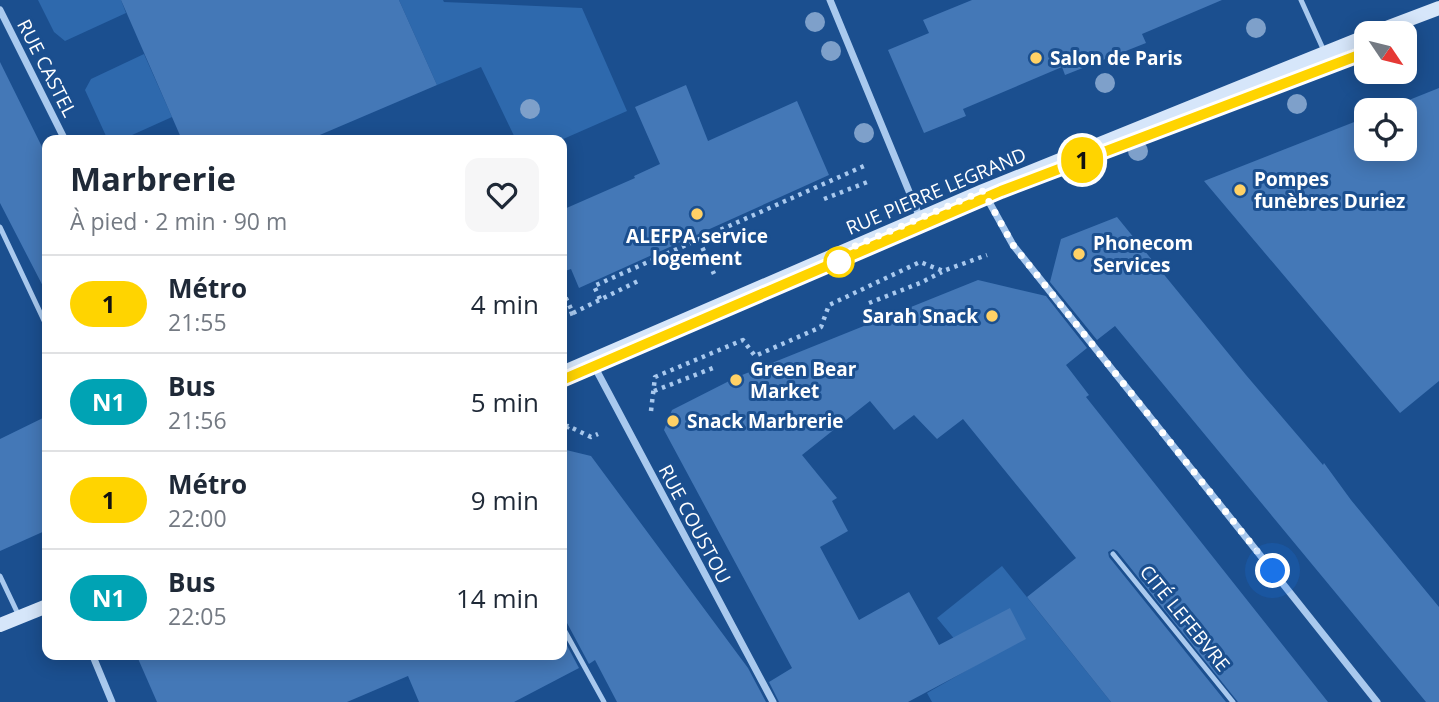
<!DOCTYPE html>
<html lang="fr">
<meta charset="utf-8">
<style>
body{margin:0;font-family:"Open Sans",sans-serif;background:#f6f6f7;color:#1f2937;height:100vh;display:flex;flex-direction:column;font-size:26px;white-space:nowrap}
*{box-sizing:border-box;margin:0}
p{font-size:23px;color:#747a83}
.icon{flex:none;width:38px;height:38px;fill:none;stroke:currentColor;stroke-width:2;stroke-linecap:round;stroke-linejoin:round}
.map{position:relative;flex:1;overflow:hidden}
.drawer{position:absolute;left:42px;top:135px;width:525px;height:525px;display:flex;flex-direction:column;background:#fff;border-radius:14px;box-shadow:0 4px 18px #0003}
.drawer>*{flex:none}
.badge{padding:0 14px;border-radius:23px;font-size:24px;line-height:46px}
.needle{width:46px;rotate:125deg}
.tools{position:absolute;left:1354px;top:21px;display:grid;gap:14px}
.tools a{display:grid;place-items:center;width:63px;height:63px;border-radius:14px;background:#fff;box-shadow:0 4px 18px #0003;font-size:35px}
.you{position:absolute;width:35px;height:35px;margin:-18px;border:5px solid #fff;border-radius:50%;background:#1a73e8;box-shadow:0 0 0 10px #1a73e833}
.map>.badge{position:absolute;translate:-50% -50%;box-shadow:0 0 0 4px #fff}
.round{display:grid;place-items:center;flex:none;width:74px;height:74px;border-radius:14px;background:#f6f6f7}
.overview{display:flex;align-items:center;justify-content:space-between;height:119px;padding:0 28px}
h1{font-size:33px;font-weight:700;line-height:52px}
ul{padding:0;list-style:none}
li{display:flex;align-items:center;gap:21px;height:98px;padding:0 28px;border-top:2px solid #e0e1e3}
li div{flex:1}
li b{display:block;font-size:26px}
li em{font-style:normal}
li .badge{min-width:77px;font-weight:700;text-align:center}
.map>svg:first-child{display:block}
.green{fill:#2e69ad}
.building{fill:#4478b7}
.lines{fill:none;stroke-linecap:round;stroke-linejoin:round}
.path{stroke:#a9c9ee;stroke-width:4.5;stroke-dasharray:3.5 5;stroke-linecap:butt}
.lane{stroke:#a9c9ee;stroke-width:5}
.street{stroke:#a9c9ee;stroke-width:7}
.secondary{stroke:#d6e6fa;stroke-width:14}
.tree{fill:#7ea0ca}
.line-casing{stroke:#fff;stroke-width:16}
.line{stroke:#ffd400;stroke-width:10}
.walk{stroke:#fff;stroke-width:7;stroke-dasharray:0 12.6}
.poi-dot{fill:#ffd166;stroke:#1b4f8f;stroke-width:2.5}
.stop-dot{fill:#fff;stroke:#ffd400;stroke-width:3.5}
.labels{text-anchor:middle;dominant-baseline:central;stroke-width:6;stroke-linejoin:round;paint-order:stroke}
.poi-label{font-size:19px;font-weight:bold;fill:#fff;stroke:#1b4f8f;text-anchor:start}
.street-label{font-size:19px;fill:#fff;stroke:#1b4f8f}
</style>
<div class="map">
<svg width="1439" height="702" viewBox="0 0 1439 702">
<rect width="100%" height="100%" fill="#1b4f8f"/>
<path class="green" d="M38 0H121L126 13 65 41 54 32Z
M399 0H443L444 2 582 8 627 111 561 140H516L481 67 437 85Z
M144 54 172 117 121 140 106 136 85 90 91 79Z
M1002 566 1111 702H932L927 693 976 665 937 618Z"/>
<path class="building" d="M121 0H399L437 85 308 140H182Z
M972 0H1222L1142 34 1146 43 1065 75 1062 67 963 109 966 116 924 133 888 50 929 33 923 20Z
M0 62 47 157V294L0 203Z
M686 85 708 141 797 101 829 175 579 288 571 269 562 272V210L635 178 634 176 660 164 635 107Z
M1439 88V381L1400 413 1204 181 1367 117V149H1405V110H1384Z
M1117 217 1246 375 1323 465 1324 463 1351 500 1439 607V702H1426L1115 326 1097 340 1050 282 1061 239Z
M978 280 1046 296 1087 348 1066 365 1089 395 1086 397 1328 702H1238L1117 551 1113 549 1108 552 1109 557 1226 702H1111L1027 597 1076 558 963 419 937 439 914 415 894 430 870 401 802 455 837 498 832 501 848 531 820 547 859 620 909 592 939 645 1010 608 1026 639 908 702H779L769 682 792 668 664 430 672 410 737 377Z
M47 416V530L0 551V439Z
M562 449 591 456 748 668 766 702H617L595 660 589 664 567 623 562 621Z
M562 636 579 668 514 702H419L408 676 347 702H157L136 654H562Z"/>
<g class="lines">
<path class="path" d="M824 199 870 181
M699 240 714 274
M562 290 573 313 562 317
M600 299 594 286 864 166
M869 303 920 283 942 272
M573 313 640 280
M654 391 713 368
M651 411 655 377 743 340 755 356 821 327 829 305 920 262 943 271 987 255
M562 436 568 426 591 437 598 434"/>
<path class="lane" d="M1301 0 1324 51
M0 227 47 327
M1113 554 1233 702
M0 576 19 616
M562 626 604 702"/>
<path class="street" d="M830 0 920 218
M0 10 65 140
M983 191 1013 245 1377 702
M591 360 773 702
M92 654 112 702"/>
<path class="secondary" d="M1373 33 1439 8
M562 373 983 191 1367 36
M0 625 47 606"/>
</g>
<g class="tree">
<circle cx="815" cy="22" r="10"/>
<circle cx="1256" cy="28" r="10"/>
<circle cx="831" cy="51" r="10"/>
<circle cx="1105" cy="83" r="10"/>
<circle cx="1297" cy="104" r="10"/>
<circle cx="530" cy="109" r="10"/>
<circle cx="864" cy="133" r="10"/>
<circle cx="1138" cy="151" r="10"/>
</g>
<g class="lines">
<g class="line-casing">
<path id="line" d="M562 380 1001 191 1367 52"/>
</g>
<use href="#line" class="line"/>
<path class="walk" d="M839 262 830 257 983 191 1013 245 1273 571"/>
</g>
<g class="poi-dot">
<circle cx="1036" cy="58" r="7"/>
<circle cx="1240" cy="190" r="7"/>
<circle cx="697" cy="214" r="7"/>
<circle cx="1079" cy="254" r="7"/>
<circle cx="992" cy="316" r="7"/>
<circle cx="736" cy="380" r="7"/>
<circle cx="673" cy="421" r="7"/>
</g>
<circle class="stop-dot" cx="839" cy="262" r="14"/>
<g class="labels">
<g class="poi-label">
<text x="1050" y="58">Salon de Paris</text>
<text x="1254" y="179">Pompes<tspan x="1254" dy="22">funèbres Duriez</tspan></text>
<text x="697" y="236" text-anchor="middle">ALEFPA service<tspan x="697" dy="22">logement</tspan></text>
<text x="1093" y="243">Phonecom<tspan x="1093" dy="22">Services</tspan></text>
<text x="978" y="316" text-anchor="end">Sarah Snack</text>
<text x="750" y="369">Green Bear<tspan x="750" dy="22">Market</tspan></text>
<text x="687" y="421">Snack Marbrerie</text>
</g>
<g class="street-label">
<text transform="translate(47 68) rotate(63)">RUE CASTEL</text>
<text transform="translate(936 191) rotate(-23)">RUE PIERRE LEGRAND</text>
<text transform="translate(695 524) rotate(62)">RUE COUSTOU</text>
<text transform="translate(1185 618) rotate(51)">CITÉ LEFEBVRE</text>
</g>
</g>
</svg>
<div class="tools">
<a><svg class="needle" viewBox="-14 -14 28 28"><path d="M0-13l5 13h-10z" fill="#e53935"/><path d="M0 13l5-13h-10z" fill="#747a83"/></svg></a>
<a><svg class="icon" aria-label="locate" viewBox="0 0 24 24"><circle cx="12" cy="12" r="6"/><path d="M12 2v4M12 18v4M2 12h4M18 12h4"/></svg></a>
</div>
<div class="you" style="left:1273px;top:571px"></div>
<b class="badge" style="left:1082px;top:160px;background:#ffd400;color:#111">1</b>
<section class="drawer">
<div class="overview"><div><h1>Marbrerie</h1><p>À pied · 2 min · 90 m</p></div><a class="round"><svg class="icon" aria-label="heart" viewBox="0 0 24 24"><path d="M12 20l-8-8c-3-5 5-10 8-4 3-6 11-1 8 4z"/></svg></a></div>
<ul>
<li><span class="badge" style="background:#ffd400;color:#111">1</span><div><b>Métro</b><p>21:55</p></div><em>4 min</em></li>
<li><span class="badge" style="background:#00a3b4;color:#fff">N1</span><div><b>Bus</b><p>21:56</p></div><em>5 min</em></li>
<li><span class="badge" style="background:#ffd400;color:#111">1</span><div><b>Métro</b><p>22:00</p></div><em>9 min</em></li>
<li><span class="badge" style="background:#00a3b4;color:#fff">N1</span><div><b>Bus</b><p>22:05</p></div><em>14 min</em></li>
</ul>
</section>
</div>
